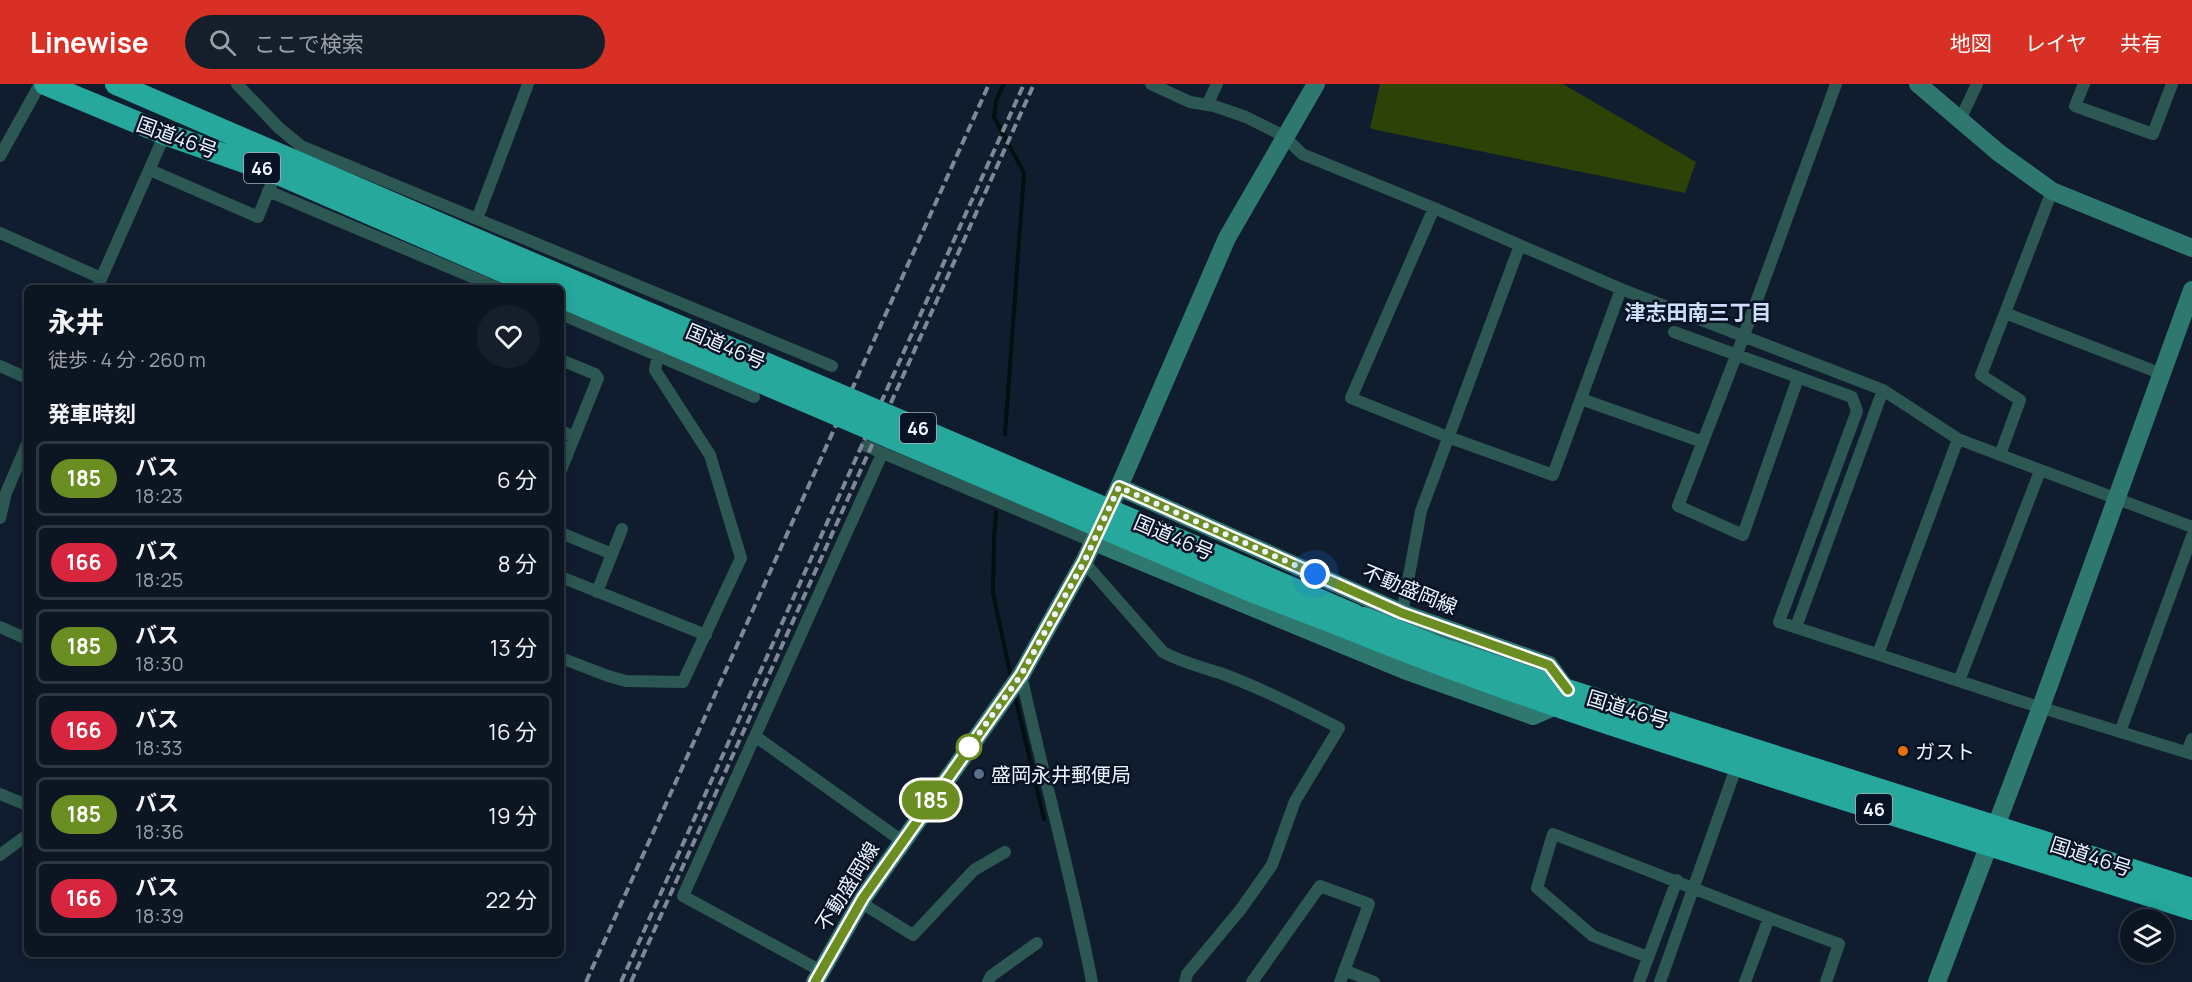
<!DOCTYPE html>
<html lang="ja">
<meta charset="utf-8">
<style>
body{margin:0;font-family:Manrope,"Noto Sans JP",sans-serif;background:#151f2b;color:#f1f3f6;height:100vh;display:flex;flex-direction:column;font-size:22px;white-space:nowrap}
*{box-sizing:border-box;margin:0}
p{font-size:20px;color:#9a9fa6}
.icon{flex:none;width:33px;height:33px;fill:none;stroke:currentColor;stroke-width:2;stroke-linecap:round;stroke-linejoin:round}
.map{position:relative;flex:1;overflow:hidden}
.panel{position:absolute;left:24px;top:201px;width:540px;height:672px;display:flex;flex-direction:column;background:#0c1623;border-radius:9px;box-shadow:0 3px 15px #0003,0 0 0 2px #2c3541}
.panel>*{flex:none}
.badge{padding:0 12px;border-radius:20px;font-size:21px;line-height:39px}
.controls{position:absolute;left:2120px;top:825px;display:grid;gap:12px}
.controls a{display:grid;place-items:center;width:54px;height:54px;border-radius:50%;background:#0c1623;box-shadow:0 3px 15px #0003,0 0 0 2px #2c3541;font-size:30px}
.you{position:absolute;width:30px;height:30px;margin:-15px;border:4px solid #fff;border-radius:50%;background:#1a73e8;box-shadow:0 0 0 9px #1a73e833}
.map>.badge{position:absolute;translate:-50% -50%;box-shadow:0 0 0 3px #fff}
h2{padding:0 24px;font-size:22px;line-height:54px}
.round{display:grid;place-items:center;flex:none;width:63px;height:63px;border-radius:32px;background:#151f2b}
.overview{display:flex;align-items:center;justify-content:space-between;height:102px;padding:0 24px}
h1{font-size:28px;font-weight:700;line-height:45px}
ul{padding:0;list-style:none}
li{display:flex;align-items:center;gap:18px;height:75px;margin:0 12px 9px;padding:0 12px;border:3px solid #2c3541;border-radius:9px}
li div{flex:1}
li b{display:block;font-size:22px}
li em{font-style:normal}
li .badge{min-width:66px;font-weight:700;text-align:center}
header{display:flex;align-items:center;gap:36px;box-sizing:border-box;height:84px;padding:0 30px;background:#d93025;color:#fff}
header strong{font-size:28px}
nav{display:flex;gap:33px;margin-inline-start:auto;font-size:21px}
.search{width:420px;height:54px;background:#151f2b;display:flex;align-items:center;gap:15px;box-sizing:border-box;padding:0 21px;border-radius:33px;color:#9a9fa6;font-size:22px}
.map>svg:first-child{display:block}
.green{fill:#2c4207}
.lines{fill:none;stroke-linecap:round;stroke-linejoin:round}
.stream{stroke:#020f10;stroke-width:4}
.street{stroke:#2c5752;stroke-width:12}
.secondary{stroke:#2e7870;stroke-width:18}
.highway{stroke:#26a89c;stroke-width:22}
.rail{stroke:#7e8897;stroke-width:4;stroke-dasharray:9 4.5;stroke-linecap:butt}
.highway-bridge{stroke:#26a89c;stroke-width:22}
.line-casing{stroke:#fff;stroke-width:14}
.line{stroke:#6b8e23;stroke-width:9}
.walk{stroke:#edf4ff;stroke-width:6;stroke-dasharray:0 10.8}
.stop-dot{fill:#fff;stroke:#6b8e23;stroke-width:3}
.food-dot{fill:#e8710a;stroke:#071325;stroke-width:2}
.service-dot{fill:#5c6f8a;stroke:#071325;stroke-width:2}
.labels{text-anchor:middle;dominant-baseline:central;stroke-width:5;stroke-linejoin:round;paint-order:stroke}
.shield{fill:#071325;stroke:#a8b0be;stroke-width:1.5}
.shield-label{font-size:18px;font-weight:bold;fill:#edf4ff}
.street-label{font-size:20px;fill:#edf4ff;stroke:#071325}
.poi-label{font-size:20px;fill:#edf4ff;stroke:#071325;text-anchor:start}
.neighbourhood-label{font-size:21px;font-weight:bold;fill:#cddef8;stroke:#071325}
</style>
<header>
<strong>Linewise</strong>
<div class="search"><svg class="icon" aria-label="search" viewBox="0 0 24 24"><circle cx="10" cy="10" r="6"/><path d="M15 15l6 6"/></svg>ここで検索</div>
<nav><a>地図</a><a>レイヤ</a><a>共有</a></nav>
</header>
<div class="map">
<svg width="2192" height="898" viewBox="0 0 2192 898">
<rect width="100%" height="100%" fill="#101d2f"/>
<path class="green" d="M1380 0H1563L1696 78 1685 109 1376 46 1370 44Z"/>
<g class="lines">
<path class="stream" d="M1004 0 996 17 994 33 1024 89 1005 350
M996 428 994 455 993 509 1011 593
M1015 612 1044 735"/>
<path class="street" d="M237 0 279 44 301 62 477 135 528 0
M1151 0 1190 18 1214 22 1246 33 1284 52 1302 70 1434 124 1621 205 1883 306 1958 355 2192 443
M2084 0 2075 22 2153 50 2172 0
M1207 21 1217 0
M1960 36 1977 0
M0 72 40 0
M150 86 258 133 271 101
M268 107 498 204
M1434 124 1351 314 1448 353 1553 391 1621 205
M477 135 832 282
M0 149 101 194
M97 204 165 50
M2005 229 2162 290
M561 230 754 313
M1674 248 1852 313 1857 327 1779 538 2020 617 2192 670
M561 276 595 290 598 294 561 386
M0 282 27 294
M1798 294 1743 451 1678 422 1743 254 1836 0
M1581 315 1703 358
M561 347 574 353
M866 362 1094 458
M2000 371 2020 316 1981 291 2052 107
M0 434 6 409 27 360
M561 449 612 470
M1084 478 1163 568C1181 578 1201 583 1220 589 1261 604 1300 624 1339 644L1295 717 1272 781 1241 825 1187 890 1185 898
M561 493 706 551
M597 508 622 445
M1402 529 1421 427 1520 161
M0 543 27 555
M1796 543 1883 306
M1878 570 1958 355
M561 574 608 592 626 597 683 598 741 474 710 371 655 286 658 270
M1021 591C1044 694 1072 795 1092 898
M1959 597 2040 387
M2120 648 2192 452
M755 652 902 757
M2187 668 2192 655
M0 710 27 721
M0 771 27 751
M860 818 913 851 974 786 1005 768
M1648 873 1593 852 1537 804 1553 750C1649 786 1743 825 1839 860L1826 898
M1344 886 1374 898
M821 887 683 812 882 370
M988 898 991 892 1037 859
M1252 898 1320 802 1369 820 1340 898
M1639 898 1677 796
M1660 898 1737 681
M1745 898 1769 834"/>
<path class="secondary" d="M1918 0 1999 69 2052 107 2192 164
M1119 403 1402 529 1549 581 1567 606
M1094 458 1404 586 1533 632 1556 622
M815 898 863 814 1021 591 1084 478 1119 403 1227 154 1316 0
M1937 898 2041 623 2192 206"/>
<path class="highway" d="M45 0 165 50 276 89 541 204
M116 0 482 158
M1364 534 1440 564 1567 606 2192 805
M1350 545C1497 605 1648 653 1799 701 1930 743 2061 784 2192 825"/>
<path class="rail" d="M586 898 989 0
M621 898 1024 0
M631 898 1034 0"/>
<path class="highway-bridge" d="M482 158 1355 531
M561 213 1246 505 1350 545"/>
</g>
<g class="lines">
<g class="line-casing">
<path id="line" d="M815 898 863 814 1021 591 1084 478 1119 403 1402 529 1549 581 1568 606"/>
</g>
<use href="#line" class="line"/>
<path class="walk" d="M969 663 965 669 1021 591 1084 478 1119 403 1315 490"/>
</g>
<circle class="stop-dot" cx="969" cy="663" r="12"/>
<circle class="food-dot" cx="1903" cy="667" r="6"/>
<circle class="service-dot" cx="979" cy="690" r="6"/>
<g class="labels">
<g class="shield">
<rect x="244" y="69" width="36" height="30" rx="4.5"/>
<rect x="900" y="329" width="36" height="30" rx="4.5"/>
<rect x="1856" y="710" width="36" height="30" rx="4.5"/>
</g>
<g class="shield-label">
<text x="262" y="84">46</text>
<text x="918" y="344">46</text>
<text x="1874" y="725">46</text>
</g>
<g class="street-label">
<text transform="translate(177 53) rotate(20)">国道46号</text>
<text transform="translate(726 262) rotate(23)">国道46号</text>
<text transform="translate(1174 453) rotate(23)">国道46号</text>
<text transform="translate(1410 505) rotate(22)">不動盛岡線</text>
<text transform="translate(1628 625) rotate(17)">国道46号</text>
<text transform="translate(2091 772) rotate(18)">国道46号</text>
<text transform="translate(847 802) rotate(-58)">不動盛岡線</text>
</g>
<g class="poi-label">
<text x="1915" y="667">ガスト</text>
<text x="991" y="690">盛岡永井郵便局</text>
</g>
<g class="neighbourhood-label">
<text x="1698" y="228">津志田南三丁目</text>
</g>
</g>
</svg>
<div class="controls">
<a><svg class="icon" aria-label="layers" viewBox="0 0 24 24"><path d="M12 4l9 5-9 5-9-5zM3 14l9 5 9-5"/></svg></a>
</div>
<div class="you" style="left:1315px;top:490px"></div>
<b class="badge" style="left:931px;top:716px;background:#6b8e23;color:#fff">185</b>
<section class="panel">
<div class="overview"><div><h1>永井</h1><p>徒歩 · 4 分 · 260 m</p></div><a class="round"><svg class="icon" aria-label="heart" viewBox="0 0 24 24"><path d="M12 20l-8-8c-3-5 5-10 8-4 3-6 11-1 8 4z"/></svg></a></div>
<h2>発車時刻</h2>
<ul>
<li><span class="badge" style="background:#6b8e23;color:#fff">185</span><div><b>バス</b><p>18:23</p></div><em>6 分</em></li>
<li><span class="badge" style="background:#d7263d;color:#fff">166</span><div><b>バス</b><p>18:25</p></div><em>8 分</em></li>
<li><span class="badge" style="background:#6b8e23;color:#fff">185</span><div><b>バス</b><p>18:30</p></div><em>13 分</em></li>
<li><span class="badge" style="background:#d7263d;color:#fff">166</span><div><b>バス</b><p>18:33</p></div><em>16 分</em></li>
<li><span class="badge" style="background:#6b8e23;color:#fff">185</span><div><b>バス</b><p>18:36</p></div><em>19 分</em></li>
<li><span class="badge" style="background:#d7263d;color:#fff">166</span><div><b>バス</b><p>18:39</p></div><em>22 分</em></li>
</ul>
</section>
</div>
